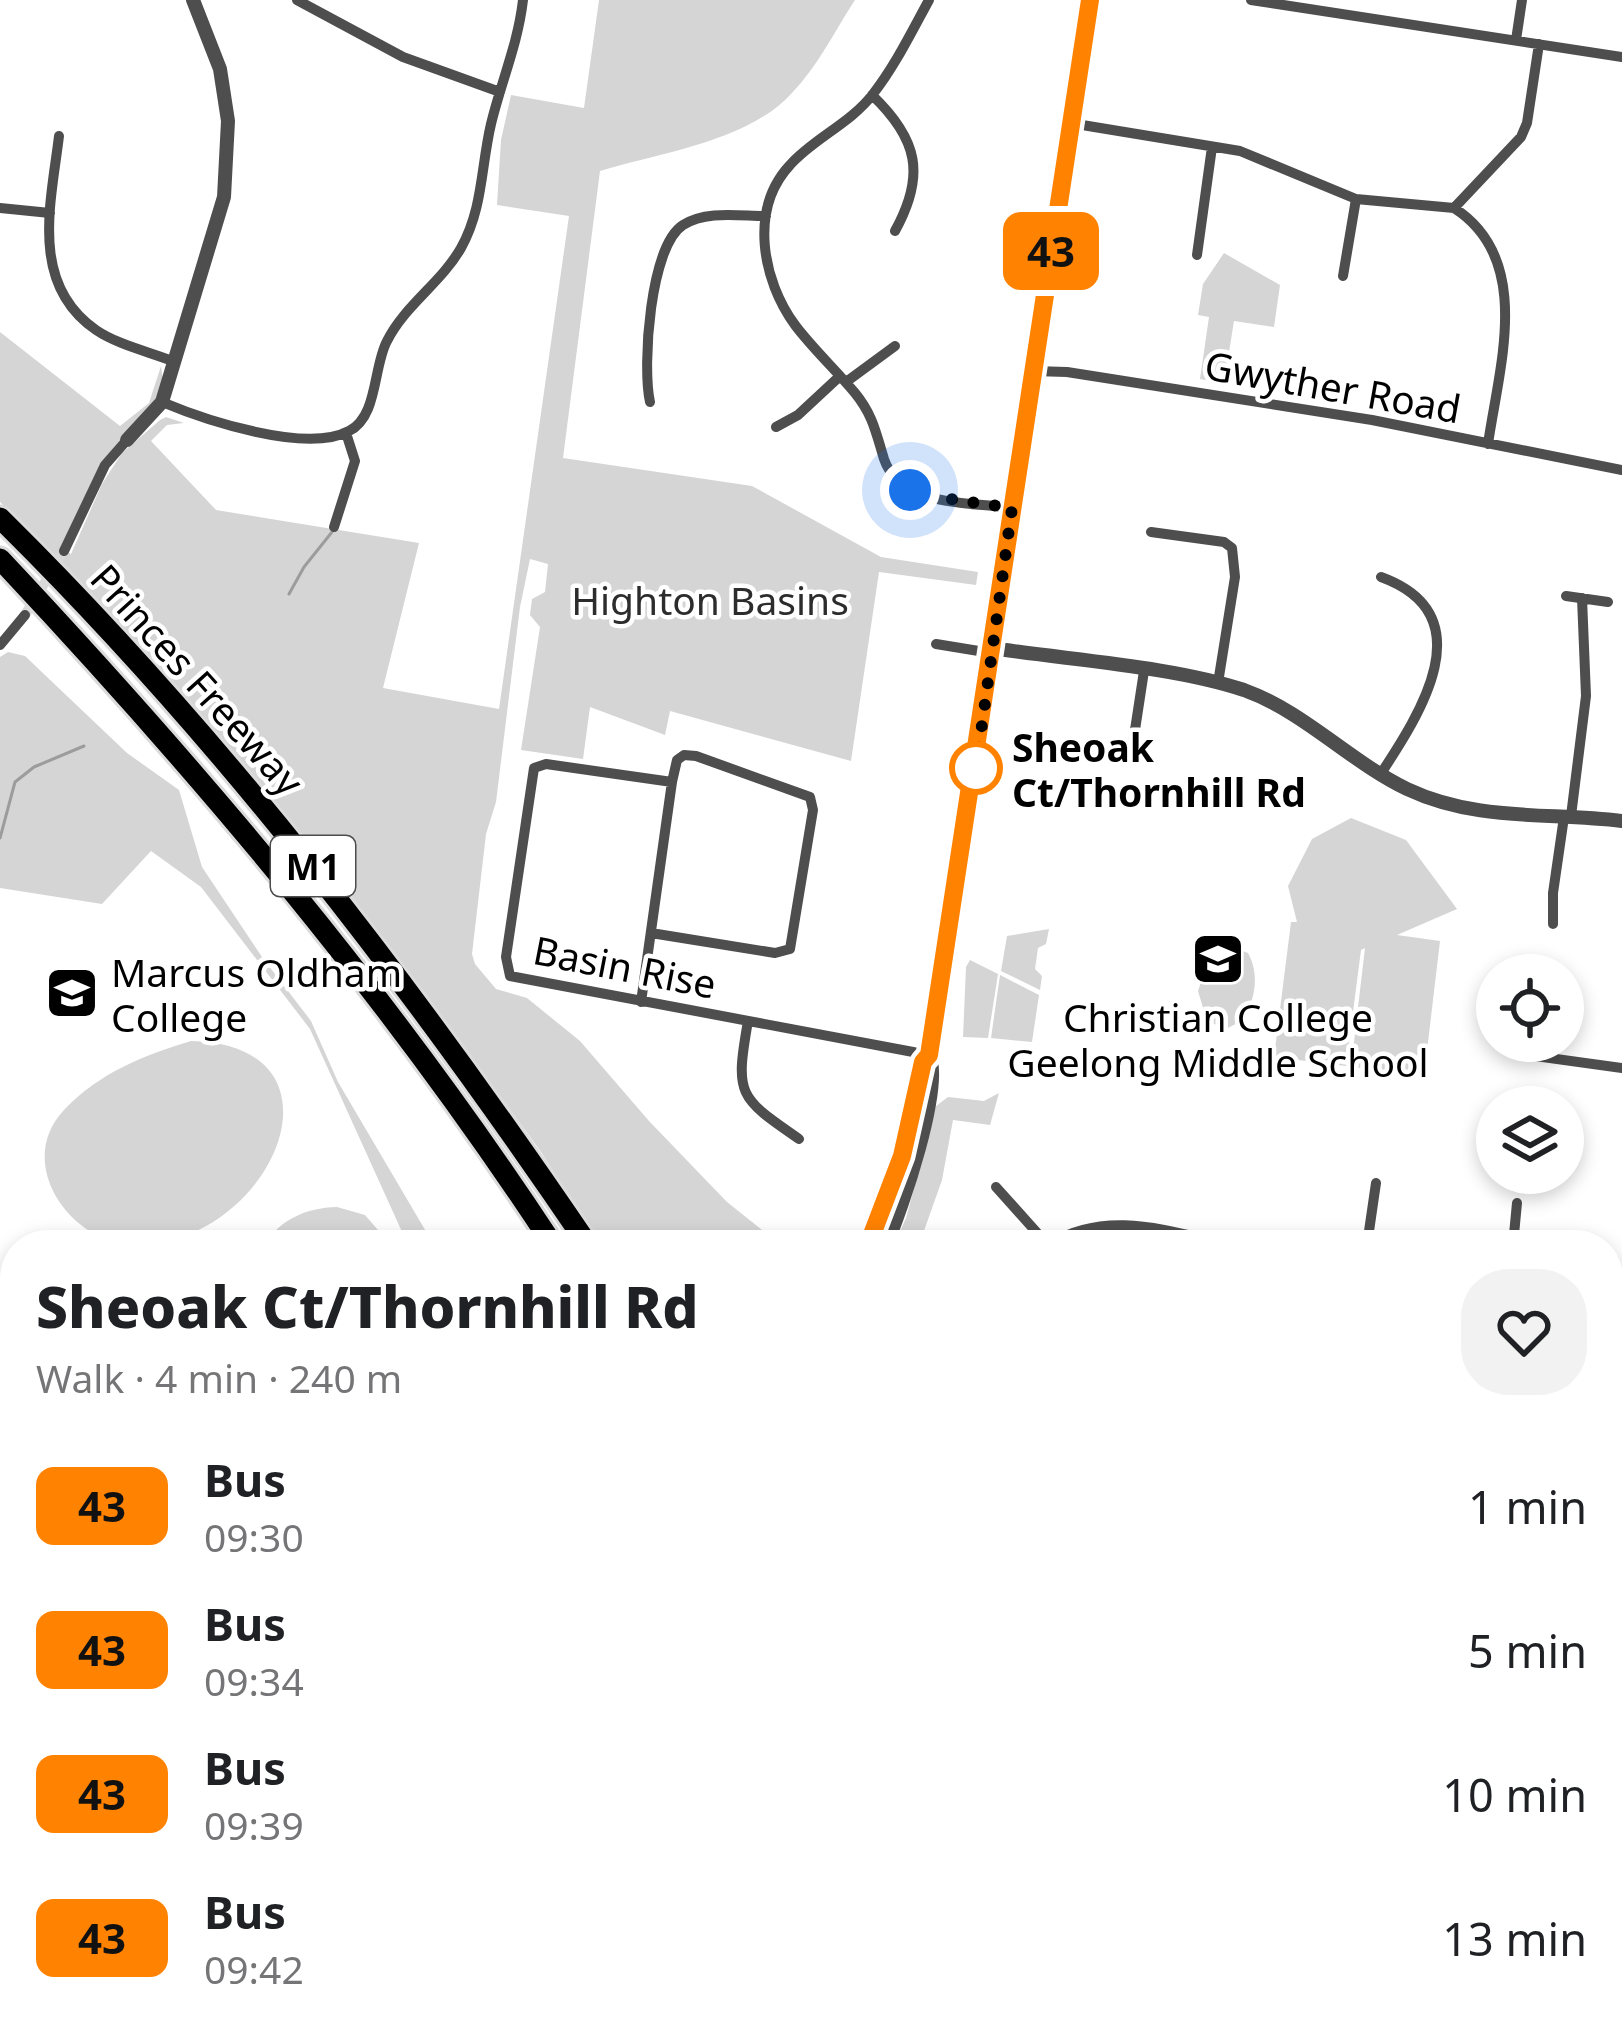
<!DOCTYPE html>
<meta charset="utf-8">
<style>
body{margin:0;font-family:"Noto Sans",sans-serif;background:#f2f2f2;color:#202124;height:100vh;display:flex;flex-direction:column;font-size:45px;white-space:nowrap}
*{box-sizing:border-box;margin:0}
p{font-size:39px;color:#757577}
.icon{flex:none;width:66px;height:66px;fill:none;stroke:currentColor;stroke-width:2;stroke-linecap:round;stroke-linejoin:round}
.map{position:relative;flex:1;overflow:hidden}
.details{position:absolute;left:0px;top:1230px;width:1623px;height:807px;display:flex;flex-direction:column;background:#fff;border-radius:48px 48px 0 0;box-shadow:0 6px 18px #0003}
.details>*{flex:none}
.badge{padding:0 24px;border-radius:18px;font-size:42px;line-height:78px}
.controls{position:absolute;left:1476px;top:954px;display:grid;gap:24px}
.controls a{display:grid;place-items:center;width:108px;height:108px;border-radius:50%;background:#fff;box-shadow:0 6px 18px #0003;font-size:60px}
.you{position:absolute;width:60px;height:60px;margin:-30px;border:9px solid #fff;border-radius:50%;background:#1a73e8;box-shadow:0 0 0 18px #1a73e833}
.map>.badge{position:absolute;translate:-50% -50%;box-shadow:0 0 0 6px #fff}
.round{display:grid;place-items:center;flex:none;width:126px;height:126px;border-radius:48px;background:#f2f2f2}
.headline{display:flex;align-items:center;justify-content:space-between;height:204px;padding:0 36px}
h1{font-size:57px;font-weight:800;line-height:90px}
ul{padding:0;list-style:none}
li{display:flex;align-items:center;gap:36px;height:144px;padding:0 36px}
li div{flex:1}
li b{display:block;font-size:45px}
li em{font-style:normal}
li .badge{min-width:132px;font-weight:700;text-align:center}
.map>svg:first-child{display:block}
.green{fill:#d5d5d5}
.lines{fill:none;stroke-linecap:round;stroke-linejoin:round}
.stream{stroke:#9c9c9c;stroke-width:3}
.minor-tunnel{stroke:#d9d9d9;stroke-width:10;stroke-dasharray:10 5;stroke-linecap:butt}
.motorway-casing{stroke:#dbdbdb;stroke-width:27}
.minor{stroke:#4e4e4e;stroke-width:10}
.tertiary{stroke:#4e4e4e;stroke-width:14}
.secondary{stroke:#1b1b1b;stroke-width:15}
.motorway{stroke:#000;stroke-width:21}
.line-casing{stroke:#fff;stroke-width:27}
.line{stroke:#ff8200;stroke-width:18}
.walk{stroke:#000;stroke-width:12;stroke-dasharray:0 21.6}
.stop-dot{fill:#fff;stroke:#ff8200;stroke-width:6}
.labels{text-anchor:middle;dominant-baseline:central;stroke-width:9;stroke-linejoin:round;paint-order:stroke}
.shield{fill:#fff;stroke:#4c4c4c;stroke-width:3}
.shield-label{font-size:36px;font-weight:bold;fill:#000}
.street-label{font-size:39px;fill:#000;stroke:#fff}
.park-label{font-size:39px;fill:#2c2c2c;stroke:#fff}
.stop-label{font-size:39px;font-weight:bold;fill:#000;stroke:#fff;text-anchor:start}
.poi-label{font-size:39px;fill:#000;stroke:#fff;text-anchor:start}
</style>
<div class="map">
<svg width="1622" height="2036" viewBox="0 0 1622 2036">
<rect width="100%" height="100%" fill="#fff"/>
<path class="green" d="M599 0H855C834 32 818 66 791 94 748 141 660 153 600 171L563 458 752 486 881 557 978 572 976 585 879 572 851 761 670 711 665 735 590 707 583 759 521 750 540 627 530 615 532 599 545 592 548 564 530 559 520 607 496 802 486 834 472 954 475 964 496 989 527 998 580 1041 649 1121 727 1202 781 1245H600L541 1152 433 1004 277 806 6 513 9 511 0 502V332L120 426 149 403 161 366 163 381 154 405 101 462 60 548 71 554 102 484 122 453 160 420 166 417 184 423 167 425 151 441 216 510 419 543 383 688 499 709 569 216 497 205 501 140 511 95 584 108Z
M1224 253 1280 285 1274 327 1234 321 1224 383 1200 379 1209 317 1198 315 1203 284Z
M8 652 25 656 127 753 179 790 202 867 262 957 311 1021 338 1082 434 1245H408L310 1029 201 887 151 851 102 904 0 888V657Z
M1351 818 1406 840 1457 909 1397 935 1440 941 1424 1076 1351 1067 1365 948 1361 950 1346 1066 1274 1057 1291 922H1297L1288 886 1312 839Z
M1049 929 1046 944 1038 948 1035 969 1042 976 1040 990 1001 971 1007 936Z
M1228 946 1248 953C1260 975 1255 1000 1243 1020L1226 1029 1207 1021 1198 991 1209 957Z
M970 960 998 974 988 1038 963 1037 966 967Z
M1000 975 1039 995 1032 1042 991 1038Z
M191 1041C359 1045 271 1245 136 1245 72 1245 13 1164 64 1110 99 1073 144 1055 191 1041Z
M999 1093 990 1125 953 1120 942 1180 919 1245H894L906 1218 936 1106 948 1097 984 1101Z
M337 1207 365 1215 391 1245H263C282 1219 305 1208 337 1207Z
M838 2022H974L978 2036H843Z
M1301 2022H1538L1536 2036H1313Z"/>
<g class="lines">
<path class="stream" d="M289 594 304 567 332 532
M0 838 15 782 34 767 84 746"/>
<path class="minor-tunnel" d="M25 615 64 551"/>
<g class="motorway-casing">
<path id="motorway" d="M0 518C223 738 412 986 588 1245
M0 559C202 774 391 998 553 1245
M988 2022 993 2036
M1017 2022 1022 2036"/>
</g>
<path class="minor" d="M297 0 403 57 500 92
M929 0C912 31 895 66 873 94 850 124 814 138 790 165 749 209 762 280 795 325 813 349 836 370 855 393 873 415 876 433 884 459 900 507 971 502 1012 508
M1251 0 1622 57
M1516 40 1522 0
M872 95C918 139 926 175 895 231
M1070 123 1240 151 1356 199 1454 208 1521 137 1527 123 1539 44
M59 136C51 203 29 284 96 330 118 345 150 352 175 362
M0 208 50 213
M1454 208C1534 259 1499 367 1488 444
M1197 255 1212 147
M1343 276 1356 199
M1033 371 1067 372 1372 420 1622 470
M846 382 895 346
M162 402C205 420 306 454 349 431 378 417 373 367 387 341 405 305 441 283 461 248 483 209 481 166 491 124 501 82 518 44 523 0
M650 402C642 366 650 246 683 225 706 210 740 216 766 216
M776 427 798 415 840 376
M334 527 355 461 346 433
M1151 532 1224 542 1232 548 1235 577 1218 683
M64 551 105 465 127 440
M1566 596 1608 602
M936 644 991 653
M0 645 25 615
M1131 756 1144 671
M1380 775C1420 714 1485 615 1381 577
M672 782 546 764 534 768 506 957 510 976 929 1055
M1571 816 1586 696 1582 598
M1553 924V893L1564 817
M641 1002 672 782 677 760 684 755 696 756 810 797 813 810 790 949 775 953 651 933
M748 1021C735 1095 738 1097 799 1139
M1513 1053 1622 1068
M996 1187 1048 1245
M1048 1245C1107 1208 1170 1232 1233 1245
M1367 1245 1376 1183
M1513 1245 1517 1203
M0 1426 15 1428
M762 2022 768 2036
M1190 2022 1202 2036
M457 2036 459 2022"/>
<path class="tertiary" d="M127 440 162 402 224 197 228 121 220 69 193 0
M992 648C1069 660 1172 666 1244 690 1305 712 1349 761 1407 789 1477 822 1548 812 1622 821
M868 1245 902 1156 923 1062 929 1055 1090 0
M886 1245C901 1211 944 1086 929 1055
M318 2036 320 2022
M330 2036 332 2022"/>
<path class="secondary" d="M1608 1617 1622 1519
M1560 2036 1561 2022"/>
<use href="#motorway" class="motorway"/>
</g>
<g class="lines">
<g class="line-casing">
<path id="line" d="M868 1245 902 1156 923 1062 929 1055 1090 0"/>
</g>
<use href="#line" class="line"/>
<path class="walk" d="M910 490 929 496 1012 508 976 768"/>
</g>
<defs>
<g id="school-square" transform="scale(2.7)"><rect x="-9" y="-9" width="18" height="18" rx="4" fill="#000" stroke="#fff"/><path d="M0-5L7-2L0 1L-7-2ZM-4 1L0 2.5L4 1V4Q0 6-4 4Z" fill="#fff"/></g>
<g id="university-square" transform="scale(2.7)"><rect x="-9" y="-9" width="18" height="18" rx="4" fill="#000" stroke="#fff"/><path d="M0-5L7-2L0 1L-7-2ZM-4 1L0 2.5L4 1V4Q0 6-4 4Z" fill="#fff"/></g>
</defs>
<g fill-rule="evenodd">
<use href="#school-square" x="1218" y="959"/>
<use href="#university-square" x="72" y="993"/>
</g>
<circle class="stop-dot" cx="976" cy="768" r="24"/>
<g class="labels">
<rect class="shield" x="271" y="836" width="84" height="60" rx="9"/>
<g class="shield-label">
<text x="313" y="866">M1</text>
</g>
<g class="street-label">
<text transform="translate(1333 386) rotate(10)">Gwyther Road</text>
<text transform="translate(198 679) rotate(48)">Princes Freeway</text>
<text transform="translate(625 966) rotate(11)">Basin Rise</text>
</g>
<g class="park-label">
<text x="710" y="599">Highton Basins</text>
</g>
<g class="stop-label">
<text x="1012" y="746">Sheoak<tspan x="1012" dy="45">Ct/Thornhill Rd</tspan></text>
</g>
<g class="poi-label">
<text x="111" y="971">Marcus Oldham<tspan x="111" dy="45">College</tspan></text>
<text x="1218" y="1016" text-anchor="middle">Christian College<tspan x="1218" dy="45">Geelong Middle School</tspan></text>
</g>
</g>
</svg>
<div class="controls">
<a><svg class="icon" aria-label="locate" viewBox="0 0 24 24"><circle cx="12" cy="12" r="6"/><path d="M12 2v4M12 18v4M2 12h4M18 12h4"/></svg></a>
<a><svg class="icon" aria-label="layers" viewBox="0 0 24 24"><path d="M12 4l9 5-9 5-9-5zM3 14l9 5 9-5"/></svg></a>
</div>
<div class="you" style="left:910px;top:490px"></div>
<b class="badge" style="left:1051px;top:251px;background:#ff8200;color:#111">43</b>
<section class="details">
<div class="headline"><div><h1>Sheoak Ct/Thornhill Rd</h1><p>Walk · 4 min · 240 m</p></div><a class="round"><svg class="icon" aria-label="heart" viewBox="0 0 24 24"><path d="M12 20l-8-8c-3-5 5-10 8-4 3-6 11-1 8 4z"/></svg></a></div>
<ul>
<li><span class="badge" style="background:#ff8200;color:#111">43</span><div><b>Bus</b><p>09:30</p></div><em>1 min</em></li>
<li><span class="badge" style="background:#ff8200;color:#111">43</span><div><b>Bus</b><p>09:34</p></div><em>5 min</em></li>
<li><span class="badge" style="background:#ff8200;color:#111">43</span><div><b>Bus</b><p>09:39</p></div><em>10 min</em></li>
<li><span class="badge" style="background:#ff8200;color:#111">43</span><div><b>Bus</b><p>09:42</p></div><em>13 min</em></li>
</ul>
</section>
</div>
